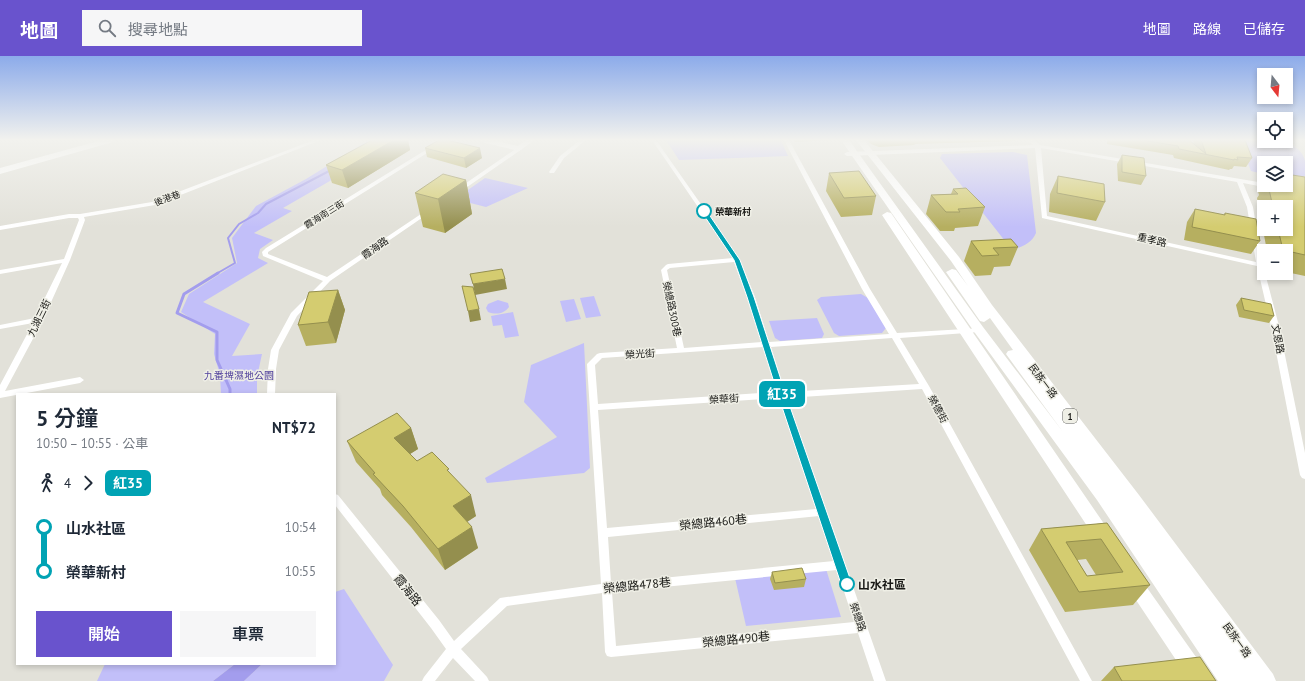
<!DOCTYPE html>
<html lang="zh-TW">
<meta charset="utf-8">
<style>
body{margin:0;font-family:"PT Sans","Noto Sans TC",sans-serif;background:#f6f6f7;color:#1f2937;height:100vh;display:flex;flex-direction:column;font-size:15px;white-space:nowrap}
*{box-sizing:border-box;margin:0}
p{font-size:13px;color:#747a83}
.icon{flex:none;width:22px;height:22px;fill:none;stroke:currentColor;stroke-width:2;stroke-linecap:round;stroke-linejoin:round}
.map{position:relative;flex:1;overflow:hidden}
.drawer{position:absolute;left:16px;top:337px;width:320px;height:272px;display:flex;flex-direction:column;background:#fff;border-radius:0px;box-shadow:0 2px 6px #0003}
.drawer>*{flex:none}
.badge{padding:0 8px;border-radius:6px;font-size:14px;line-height:26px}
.needle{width:26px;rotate:164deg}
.buttons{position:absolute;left:1257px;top:12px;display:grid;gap:8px}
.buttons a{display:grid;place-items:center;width:36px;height:36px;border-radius:0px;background:#fff;box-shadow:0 2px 6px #0003;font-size:20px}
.map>.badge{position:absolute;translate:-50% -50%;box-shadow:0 0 0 2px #fff}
.legs{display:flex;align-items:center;gap:6px;height:44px;padding:0 20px;font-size:13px}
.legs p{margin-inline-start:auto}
.summary{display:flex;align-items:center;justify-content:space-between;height:68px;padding:0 20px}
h1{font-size:22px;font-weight:600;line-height:30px}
.button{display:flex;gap:8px;margin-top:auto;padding:8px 20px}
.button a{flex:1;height:46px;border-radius:0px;background:#6953cd;color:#fff;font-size:16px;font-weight:600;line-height:46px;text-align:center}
.button a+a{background:#f6f6f7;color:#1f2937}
ul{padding:0 20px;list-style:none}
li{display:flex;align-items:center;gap:14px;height:44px;font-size:15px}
li i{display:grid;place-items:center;width:6px;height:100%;margin:0 5px;background:currentColor}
li i::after{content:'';width:10px;height:10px;margin:-5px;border:3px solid;border-radius:50%;background:#fff}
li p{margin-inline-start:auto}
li:first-child i{background:linear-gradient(#0000 50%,currentColor 0)}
li:last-child i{background:linear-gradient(currentColor 50%,#0000 0)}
header{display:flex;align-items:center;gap:24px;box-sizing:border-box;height:56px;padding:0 20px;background:#6953cd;color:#fff}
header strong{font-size:19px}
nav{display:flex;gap:22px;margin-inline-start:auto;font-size:14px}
.search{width:280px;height:36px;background:#f6f6f7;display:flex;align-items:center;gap:10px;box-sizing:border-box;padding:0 14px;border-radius:0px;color:#747a83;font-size:15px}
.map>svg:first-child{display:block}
.green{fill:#c2bff9}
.water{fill:#a39ded}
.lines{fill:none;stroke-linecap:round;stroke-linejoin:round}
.stream-far1{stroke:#a39ded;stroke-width:2}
.stream{stroke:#a39ded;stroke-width:3}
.street{fill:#fff;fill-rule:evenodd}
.secondary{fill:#fff;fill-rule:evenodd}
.primary{fill:#fff;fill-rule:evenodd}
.wall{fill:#b6af60;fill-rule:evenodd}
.shaded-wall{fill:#948f4e}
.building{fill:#d4cc70;stroke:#948f4e;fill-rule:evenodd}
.line-1{fill:#00a3b4;stroke:#fff}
.stop-1-dot{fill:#fff;stroke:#00a3b4;stroke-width:2}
.labels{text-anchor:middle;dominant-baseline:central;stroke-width:3;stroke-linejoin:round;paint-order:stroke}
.far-street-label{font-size:9px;fill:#191916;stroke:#efefe6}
.far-stop-label{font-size:9px;font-weight:bold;fill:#191916;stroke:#efefe6;text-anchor:start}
.shield{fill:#efefe6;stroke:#595954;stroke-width:1}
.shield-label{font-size:9px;font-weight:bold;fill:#191916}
.street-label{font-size:10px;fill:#191916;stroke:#efefe6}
.park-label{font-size:10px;fill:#50409c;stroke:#efefe6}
.near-street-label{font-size:12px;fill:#191916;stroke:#efefe6}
.near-stop-label{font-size:12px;font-weight:bold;fill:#191916;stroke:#efefe6;text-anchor:start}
</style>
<header>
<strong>地圖</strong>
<div class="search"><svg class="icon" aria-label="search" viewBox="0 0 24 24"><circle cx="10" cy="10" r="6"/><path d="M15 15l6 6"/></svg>搜尋地點</div>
<nav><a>地圖</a><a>路線</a><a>已儲存</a></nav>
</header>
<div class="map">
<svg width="1305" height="625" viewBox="0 0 1305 625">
<rect width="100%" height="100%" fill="#e2e1d9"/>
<path class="green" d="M369 84H401L283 152 292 155 254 177 273 184 260 193 258 202 268 207 203 246 250 268 232 300 262 298 257 321V338H221L220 319 214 298 215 278 181 256 189 238 237 207 232 182 256 150 306 123Z
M666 84H781L788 100 679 104Z
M1239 84C1257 84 1300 80 1305 105 1305 109 1305 115 1305 120H1286V107H1264V115L1258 112 1259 117 1251 115Z
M1013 96 1027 99 1036 177C1032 187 1022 191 1012 194L940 102 942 98Z
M485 122 528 132 486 151 455 143Z
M861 238 868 242 886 272 882 277 839 280 834 277 817 244 821 241Z
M594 240 601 260 586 262 580 242Z
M574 243 581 263 566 266 560 245Z
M498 244 508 247 509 251C504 258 496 259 488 256L486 252 488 248Z
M513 256 519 280 505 282 502 269 493 270 491 260Z
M817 262 824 278 822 282 780 285 775 282 769 265Z
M584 287 590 412 584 417 487 427 485 422 557 381 524 346 531 309Z
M826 513 841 561 746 570 735 522Z
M344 533 393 609 384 625H244L262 608H335V536Z
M105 608H235L213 625H97Z"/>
<path class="water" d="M235 608H262L244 625H213Z"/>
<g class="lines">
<path class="stream-far1" d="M216 218 235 207 228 182 239 168 258 157 266 148 331 114"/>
<path class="stream" d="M218 217 184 238 177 257 217 276V304L230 333V338"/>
<path class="street" d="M314 84H321L155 149 84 161 85 164 70 204 43 264 5 335 80 321 84 324 80 327 0 342V329L33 267 0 273V269L35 262 62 207 0 218V214L64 203 79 164 78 162H69L0 174V170L69 158H80L152 146Z
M442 84H448L268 196V198L327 221 427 154H431L432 155 330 225 297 260 279 294 276 313 275 338H267L268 313 271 294 291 257 323 225 263 200 262 196 266 192Z
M580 84H586L564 102 554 117H550L549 116 560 100Z
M652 84H656L740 204 755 241 769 286 889 278 862 233 784 84H789L870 233 897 277 982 272 983 274 982 276H979L900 282 929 330 1092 625H1080L922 333 787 342 886 625H874L858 577 611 601 607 600 605 596 602 537 507 550 461 593 487 621 489 625H475L453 602 435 625H422L424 621 446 593 431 572 335 449V438L338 439 439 564 454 585 500 542 601 528 587 308 597 298 600 297 677 292 661 214 666 209 668 208 733 202ZM734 206 747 241 762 286 684 292 667 214 670 212ZM892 282 919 328 785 336 771 291ZM763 291 777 336 598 348 595 309 602 302ZM779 342 816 453 607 472 598 354ZM819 460 834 505 611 527 608 481ZM837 514 854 566 616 590 612 536Z
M1028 84H1034L1040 89 1264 127V129H1267L1264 131 1243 127 1253 151 1264 217H1265L1279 270 1305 397V423L1302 422 1300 419 1271 270 1257 210 1042 162 1035 92 847 100 844 98 847 96 1033 89ZM1041 92 1237 126 1247 151 1256 206 1047 160Z
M517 92 522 93 460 136H456V134Z"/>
<path class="secondary" d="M102 84H114L113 86 0 118V112Z
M480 84H492L518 90 526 84H535L519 95 481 86Z"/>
<path class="primary" d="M841 84H849L983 271 1063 376 1006 298 1008 295 1013 294 990 262 984 266 980 265 946 216 952 213 956 214 968 230 951 205 856 84H864L959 201 992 249 1139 439 1273 618 1276 625H1218L1097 444 975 277Z
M887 156 891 157 1111 478 1113 483 1111 488 1105 490 1099 488 882 159Z
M1132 516 1138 519 1208 618 1211 625H1190L1126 529 1123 524 1126 519Z"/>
</g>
<path class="wall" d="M372 84H408L410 94 348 132 332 127 326 109Z
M794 84H830L795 86Z
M867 84H1015V85L915 88 914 89 879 91 871 88Z
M1107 84H1189L1194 88 1193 84H1241L1252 102 1246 111 1234 110 1232 113H1230L1229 114 1174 102 1173 99 1107 88Z
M425 92 482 102 466 112 427 101Z
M1122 99 1146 120 1141 129 1118 125 1117 108Z
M829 117 876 140 872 159 841 161 826 135Z
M1058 120 1105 146 1096 165 1049 156 1050 138Z
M1264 120V129H1286L1305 121V220L1286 216V195H1267L1257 142 1259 139 1257 132ZM1264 151H1286V173H1264Z
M466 124 472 158 445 177 423 171 415 137Z
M953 133 985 151 978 170 955 172 954 175H940L926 158 931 139 951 138Z
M1195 153 1224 159 1225 157 1260 185 1251 198 1184 184 1187 166Z
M971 185 1018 191 1010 210 994 211 991 219 975 220 964 205Z
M338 234 345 254 336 287 306 290 298 269Z
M1241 242 1274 260 1269 267 1239 261 1236 249Z
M411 372 418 393 410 398 417 405 450 417 476 460 467 466 478 492 445 514 411 471 382 439 380 433 356 406 347 385Z
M1107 467 1150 529 1133 549 1065 556 1029 494 1041 473ZM1086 503 1096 519 1087 520 1077 504Z
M772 516 806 523 804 531 774 534 770 523Z
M1114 611 1216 625H1101Z"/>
<path class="shaded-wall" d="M394 84H408L410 94 348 132 342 114Z
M480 92 482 102 466 112 464 102Z
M466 124 472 158 445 177 438 143Z
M505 223 507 233 475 239 473 228Z
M338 234 345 254 336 287 328 266Z
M479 253 481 264 470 266 468 255Z
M411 372 418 393 402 403 394 382Z
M471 439 476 460 459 471 453 450Z
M472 471 478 492 445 514 438 493Z"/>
<path class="building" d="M372 84H394L342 114 326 109Z
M439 84H447L480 92 464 102 425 92Z
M1142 84H1189L1206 98 1201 84H1245L1252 102 1237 101 1238 104 1234 103V104L1179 93 1178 90Z
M1122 99 1144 102 1146 120 1122 116Z
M859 115 876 140 844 142 829 117Z
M443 118 466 124 438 143 415 137Z
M1286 118 1305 121V199L1283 194 1278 173H1286V151H1273L1268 129H1286Z
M1058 120 1104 128 1105 146 1057 137Z
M966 132 985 151 958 153 960 156H946L931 139 958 138 953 133Z
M1195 153 1225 159V157L1256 163 1260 185 1192 171Z
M1011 183 1018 191 993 192 999 199 982 200 971 185Z
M502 213 505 223 473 228 470 218Z
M462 230 473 231 479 253 468 255Z
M338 234 328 266 298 269 309 236Z
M1241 242 1271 248 1274 260 1244 254Z
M397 357 411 372 394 382 417 405 432 396 449 413 447 414 471 439 453 450 472 471 438 493 403 450 373 418 375 417 347 385Z
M1107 467 1150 529 1079 536 1041 473ZM1101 483 1123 516 1087 520 1066 486Z
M802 512 806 523 775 527 772 516Z
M1200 601 1216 625H1122L1114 611Z"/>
<linearGradient id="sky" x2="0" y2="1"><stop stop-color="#8cabea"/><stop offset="0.49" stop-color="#f2f2ee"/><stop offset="1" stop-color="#f2f2ee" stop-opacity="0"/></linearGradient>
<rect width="1305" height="171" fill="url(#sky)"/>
<path class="line-1" d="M702 154H706L740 204 754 241 786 339 852 528 850 531 847 533 843 531 841 528 778 339 747 241 734 204 701 155Z"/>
<g class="stop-1-dot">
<circle cx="704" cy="155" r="7"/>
<circle cx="847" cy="528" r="7"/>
</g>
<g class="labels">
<g class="far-street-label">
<text transform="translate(167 142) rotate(-20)">後港巷</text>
<text transform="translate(324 158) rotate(-32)">霞海南三街</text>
</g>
<g class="far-stop-label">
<text x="715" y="155">榮華新村</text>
</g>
<rect class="shield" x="1063" y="353" width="14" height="14" rx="3"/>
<g class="shield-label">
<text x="1070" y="360">1</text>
</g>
<g class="street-label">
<text transform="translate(1152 184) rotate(13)">重孝路</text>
<text transform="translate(375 192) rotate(-35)">霞海路</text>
<text transform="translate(672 253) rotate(78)">榮總路300巷</text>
<text transform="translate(39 262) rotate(-64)">九湖三街</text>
<text transform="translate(1278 283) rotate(79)">文恩路</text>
<text transform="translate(640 298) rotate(-4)">榮光街</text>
<text transform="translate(1043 325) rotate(53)">民族一路</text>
<text transform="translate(724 343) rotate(-4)">榮華街</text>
<text transform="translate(938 353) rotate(62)">榮德街</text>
<text transform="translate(858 561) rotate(71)">榮總路</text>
<text transform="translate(1237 584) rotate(54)">民族一路</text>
</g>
<g class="park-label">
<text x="239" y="319">九番埤濕地公園</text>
</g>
<g class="near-street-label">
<text transform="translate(713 466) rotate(-6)">榮總路460巷</text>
<text transform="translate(637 529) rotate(-6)">榮總路478巷</text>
<text transform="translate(408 534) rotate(51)">霞海路</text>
<text transform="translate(736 583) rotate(-6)">榮總路490巷</text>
</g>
<g class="near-stop-label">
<text x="858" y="528">山水社區</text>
</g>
</g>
</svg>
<div class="buttons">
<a><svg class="needle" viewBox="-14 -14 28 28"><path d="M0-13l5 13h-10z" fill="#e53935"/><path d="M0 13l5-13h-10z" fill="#747a83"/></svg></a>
<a><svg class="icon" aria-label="locate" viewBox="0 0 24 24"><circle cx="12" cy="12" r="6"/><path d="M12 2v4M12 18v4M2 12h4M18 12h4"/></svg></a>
<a><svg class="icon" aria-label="layers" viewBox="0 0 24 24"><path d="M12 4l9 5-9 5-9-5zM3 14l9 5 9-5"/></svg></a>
<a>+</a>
<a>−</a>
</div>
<b class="badge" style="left:782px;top:338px;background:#00a3b4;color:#fff">紅35</b>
<section class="drawer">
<div class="summary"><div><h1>5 分鐘</h1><p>10:50 – 10:55 · 公車</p></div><b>NT$72</b></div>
<div class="legs"><svg class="icon" aria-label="walk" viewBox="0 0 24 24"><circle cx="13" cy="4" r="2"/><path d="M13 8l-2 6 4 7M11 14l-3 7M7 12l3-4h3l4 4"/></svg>4<svg class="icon" aria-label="forward" viewBox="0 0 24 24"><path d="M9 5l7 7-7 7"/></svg><b class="badge" style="background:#00a3b4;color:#fff">紅35</b></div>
<ul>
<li><i style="color:#00a3b4"></i><b>山水社區</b><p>10:54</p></li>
<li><i style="color:#00a3b4"></i><b>榮華新村</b><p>10:55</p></li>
</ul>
<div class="button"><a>開始</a><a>車票</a></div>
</section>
</div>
